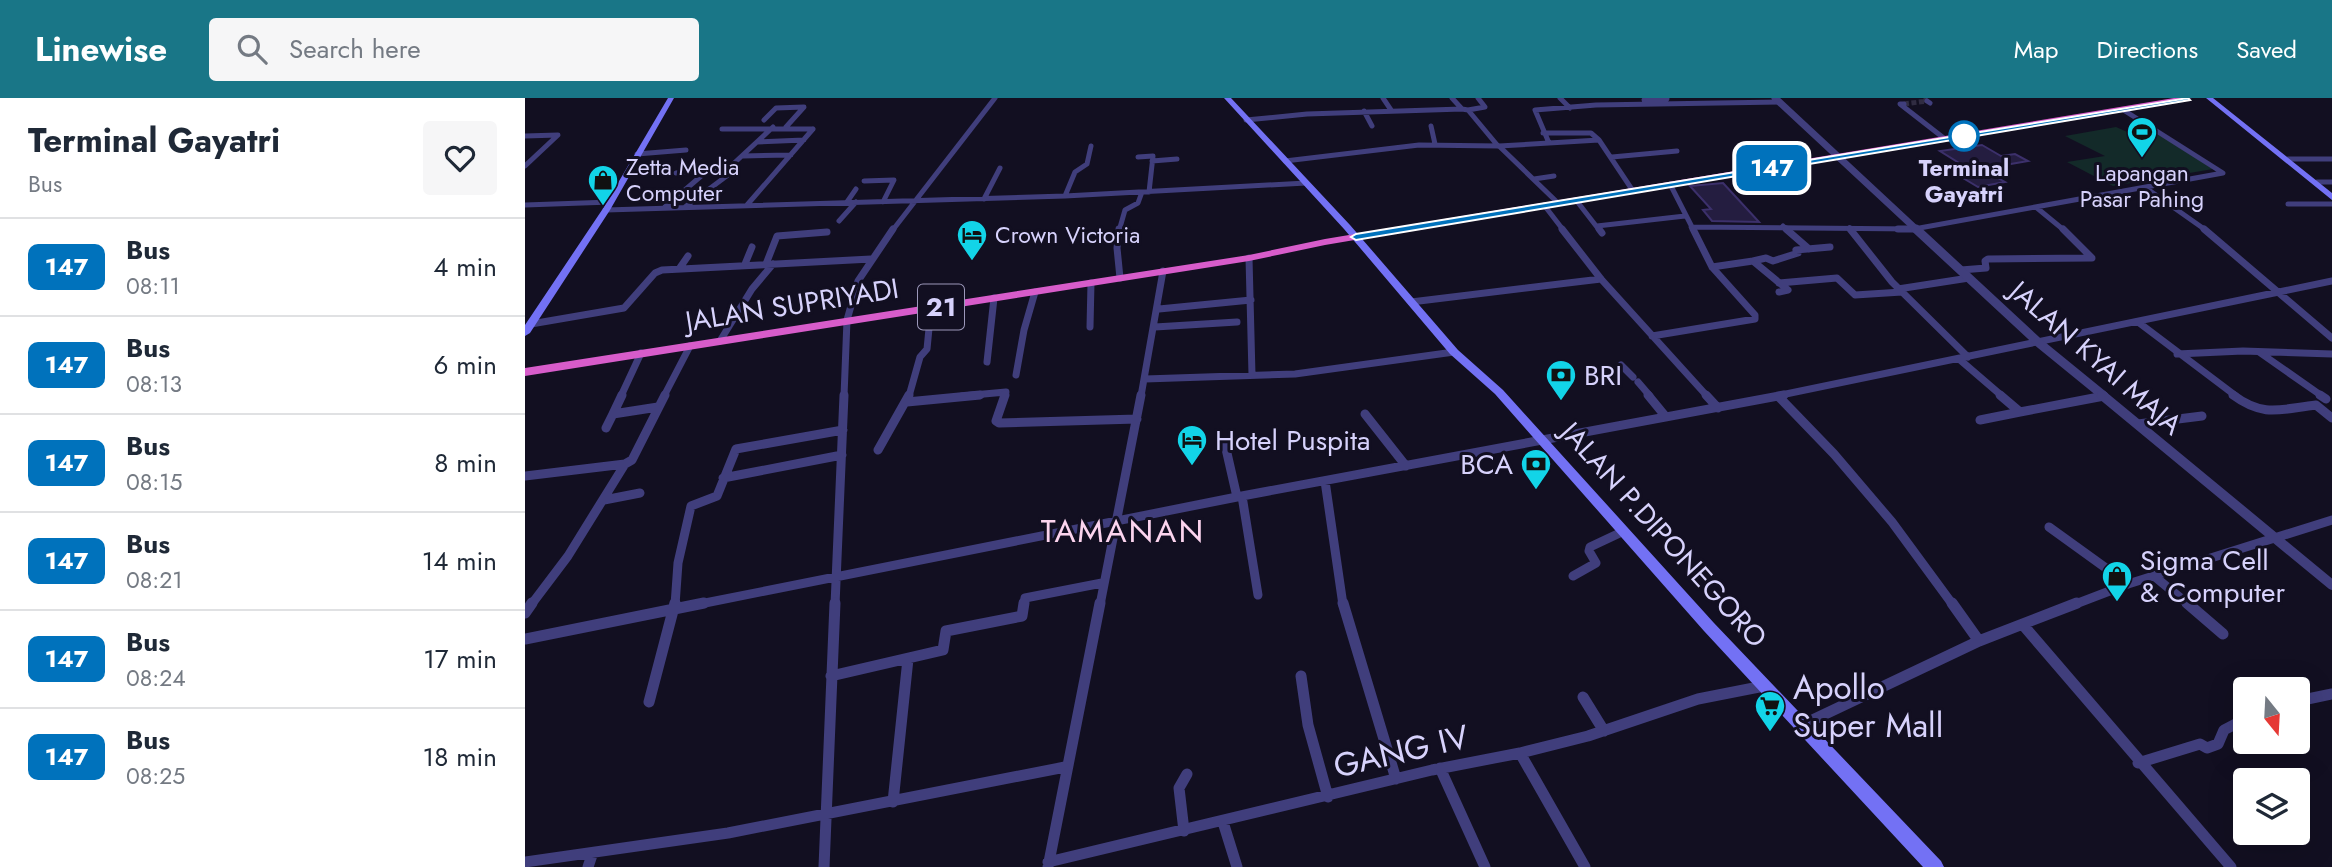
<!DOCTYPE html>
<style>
body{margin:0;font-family:Jost,sans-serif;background:#f6f6f7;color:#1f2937;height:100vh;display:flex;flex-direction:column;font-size:26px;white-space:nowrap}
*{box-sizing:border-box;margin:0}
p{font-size:23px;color:#747a83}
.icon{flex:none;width:38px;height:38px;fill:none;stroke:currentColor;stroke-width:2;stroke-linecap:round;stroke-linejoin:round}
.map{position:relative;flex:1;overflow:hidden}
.sheet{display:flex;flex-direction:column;background:#fff;width:525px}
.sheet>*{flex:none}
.badge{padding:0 14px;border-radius:10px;font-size:24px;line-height:46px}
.needle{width:46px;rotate:162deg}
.fabs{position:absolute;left:1708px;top:579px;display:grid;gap:14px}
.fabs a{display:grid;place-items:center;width:77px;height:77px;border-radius:7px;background:#fff;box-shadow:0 7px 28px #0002;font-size:35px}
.map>.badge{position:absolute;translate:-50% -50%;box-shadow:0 0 0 4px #fff}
.round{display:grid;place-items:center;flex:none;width:74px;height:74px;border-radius:7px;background:#f6f6f7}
.head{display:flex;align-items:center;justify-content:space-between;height:119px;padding:0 28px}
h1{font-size:33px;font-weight:700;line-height:52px}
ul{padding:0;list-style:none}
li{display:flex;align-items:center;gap:21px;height:98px;padding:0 28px;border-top:2px solid #e0e1e3}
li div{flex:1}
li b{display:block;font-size:26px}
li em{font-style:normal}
li .badge{min-width:77px;font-weight:700;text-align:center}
header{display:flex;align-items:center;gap:42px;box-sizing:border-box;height:98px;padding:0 35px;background:#197687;color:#fff}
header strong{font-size:33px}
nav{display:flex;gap:38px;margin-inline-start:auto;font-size:24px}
.search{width:490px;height:63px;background:#f6f6f7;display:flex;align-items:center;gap:18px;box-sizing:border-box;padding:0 24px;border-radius:7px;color:#747a83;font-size:26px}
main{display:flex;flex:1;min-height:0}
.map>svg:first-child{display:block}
.green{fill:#132a29}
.building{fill:#241d40;stroke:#3c306b;stroke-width:2}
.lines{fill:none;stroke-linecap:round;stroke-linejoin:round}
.minor-tunnel{stroke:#302c42;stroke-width:5;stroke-dasharray:5 2.5;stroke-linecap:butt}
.minor-far3{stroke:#403e7c;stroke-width:5}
.minor-far2{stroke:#403e7c;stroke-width:7}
.minor-far1{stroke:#403e7c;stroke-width:9}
.minor{stroke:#403e7c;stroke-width:11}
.tertiary-far2{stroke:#403e7c;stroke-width:7}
.tertiary-far1{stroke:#403e7c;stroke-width:9}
.tertiary{stroke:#403e7c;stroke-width:10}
.secondary{fill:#7371f4;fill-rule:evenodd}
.trunk{fill:#d75cca;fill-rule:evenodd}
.line{fill:#0072bc;stroke:#fff;stroke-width:2}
.stop-dot{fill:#fff;stroke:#0072bc;stroke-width:3.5}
.labels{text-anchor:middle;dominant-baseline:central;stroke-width:6;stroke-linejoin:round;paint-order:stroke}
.far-poi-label{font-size:23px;fill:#d7d2fc;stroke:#120f21;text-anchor:start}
.far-stop-label{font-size:23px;font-weight:bold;fill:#d7d2fc;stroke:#120f21}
.shield{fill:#120f21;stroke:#9c98ba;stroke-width:2}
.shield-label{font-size:26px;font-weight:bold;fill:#d7d2fc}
.street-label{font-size:28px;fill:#d7d2fc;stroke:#120f21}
.poi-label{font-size:28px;fill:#d7d2fc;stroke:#120f21;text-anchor:start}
.quarter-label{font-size:32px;letter-spacing:2px;fill:#fcd4ee;stroke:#120f21}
.near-poi-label{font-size:33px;fill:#d7d2fc;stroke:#120f21;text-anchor:start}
.near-street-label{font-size:33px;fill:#d7d2fc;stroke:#120f21}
</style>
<header>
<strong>Linewise</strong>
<div class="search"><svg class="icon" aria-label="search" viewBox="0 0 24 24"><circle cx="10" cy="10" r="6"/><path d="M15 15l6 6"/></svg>Search here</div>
<nav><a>Map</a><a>Directions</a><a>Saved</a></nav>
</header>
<main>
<section class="sheet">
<div class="head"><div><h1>Terminal Gayatri</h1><p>Bus</p></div><a class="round"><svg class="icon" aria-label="heart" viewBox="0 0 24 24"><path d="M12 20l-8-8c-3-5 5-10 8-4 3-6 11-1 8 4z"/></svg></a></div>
<ul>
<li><span class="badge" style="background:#0072bc;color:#fff">147</span><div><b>Bus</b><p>08:11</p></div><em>4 min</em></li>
<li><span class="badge" style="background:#0072bc;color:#fff">147</span><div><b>Bus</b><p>08:13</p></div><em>6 min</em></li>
<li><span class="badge" style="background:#0072bc;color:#fff">147</span><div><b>Bus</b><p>08:15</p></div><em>8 min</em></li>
<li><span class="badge" style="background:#0072bc;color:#fff">147</span><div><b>Bus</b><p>08:21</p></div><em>14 min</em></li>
<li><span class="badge" style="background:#0072bc;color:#fff">147</span><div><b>Bus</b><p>08:24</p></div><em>17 min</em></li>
<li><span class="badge" style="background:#0072bc;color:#fff">147</span><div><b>Bus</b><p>08:25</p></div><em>18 min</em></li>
</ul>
</section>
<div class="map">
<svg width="1807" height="769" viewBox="0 0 1807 769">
<rect width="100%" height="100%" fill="#120f21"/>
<path class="green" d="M1591 29 1611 38 1632 35 1688 71 1588 88 1542 64 1580 58 1540 38Z"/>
<path class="building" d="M1457 47 1476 58 1490 56 1503 63 1457 71 1480 84 1453 89 1418 68 1434 65 1415 53Z
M1198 85 1234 124 1187 123 1178 112 1186 111 1165 88Z"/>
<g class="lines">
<path class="minor-tunnel" d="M1379 6 1402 3 1397 0"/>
<path class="minor-far3" d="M858 0 866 12
M927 0 937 11
M1035 0 1045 10
M1119 2 1142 1
M1402 3 1405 5
M1379 6H1375L1420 41
M943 12 960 9 953 0
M839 13 847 28
M239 22 251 10 279 9 261 29
M721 22 782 16 937 11 943 12 973 48
M906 28 910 46
M197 31H288
M1018 35H1066L1074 42
M0 38 33 37 0 68
M232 44 279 42
M1024 45 1010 12 1071 7 1255 4
M974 48 1033 105
M112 56 161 52
M218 58 266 57
M613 59 628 58 624 94
M1087 59 1152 53
M1763 61H1807
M627 63 652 61
M760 63 894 47 974 48 1074 42 1108 93
M151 75 206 68 248 29
M1009 81 1029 78
M339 83 369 82 358 104
M1792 84H1807
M1145 86 1169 133
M1621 90 1682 133
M540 98 550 74 562 66 566 48
M459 101 475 70
M1051 102 1075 133
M322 104 331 91
M1763 106H1807
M0 107 86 104
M222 107 288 31
M1019 107 1039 133
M140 109 182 73
M160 109 207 74
M1512 110 1540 133
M81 112 540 98 781 85
M314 123 331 104
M1072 128 1160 118
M1258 128 1263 133
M1166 129 1389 131 1698 75 1600 13
M1324 130 1326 133
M367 133 470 0
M594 133 600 112 613 105 617 94"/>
<path class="minor-far2" d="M594 131 592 150 595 180
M1037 131 1076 181 1182 298
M1074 131 1077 135
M1261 131 1284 151
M1325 131 1367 184 1443 259
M1373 131H1390
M1679 131 1807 240
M724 160 727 277
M1228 163 1241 160 1248 163 1273 155 1271 152 1305 149
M220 166 227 149
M241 166 252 138 302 134
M1187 169 1228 163 1263 192 1254 194
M154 171 163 158
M1436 172 1461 170 1460 163 1463 161 1567 160 1538 131
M1254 185 1312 180 1330 197 1377 194
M1373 191 1444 180
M886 204 1076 181
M634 211 726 202
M1613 224 1711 298
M6 226 99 210 130 175 137 172 346 161
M565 229 566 185
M630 229 712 224
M1127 238 1230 221V217L1187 169 1168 131
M195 243 227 191 248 166
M1734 254 1797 298
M1652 256 1718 253 1807 256
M1434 261 1477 298
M462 264 469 200
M1096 267 1108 279
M491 277 499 232 510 194
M620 281 770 276 929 254
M1113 284 1125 298
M96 298 116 255
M139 298 165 248
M319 298 322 222 333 183 368 131
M384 298 395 259 402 251 406 210
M437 298 481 294 479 298
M616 298 638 173
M1251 298 1807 183"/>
<path class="minor-far1" d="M480 297 471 323 474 325 612 321
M1123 297 1141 319
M1181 297 1193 310
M1475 297 1495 314 1579 298
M1708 297C1739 320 1756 311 1791 307L1807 320
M1795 297 1801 301
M1253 298 1309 356 1367 424 1428 507
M382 304 455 297
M88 316 97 297
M840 316 881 368
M1455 322 1495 314
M1613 326 1677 318
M81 330 88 316 133 309
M699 342 712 399
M353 352 384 297
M100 366 107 362 140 297
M0 378 100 366 43 458 6 507
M198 380 317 357
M800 383 818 507
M717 398 733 497
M79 402 115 395
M1524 429 1603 486
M1048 478 1071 465 1064 453 1065 449 1099 433
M1629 478 1664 507
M150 507 153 465 166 408 192 398 211 351 318 332
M170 507 717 398 1259 297
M310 507 319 297
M499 507 500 500 577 485
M575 507 616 297
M1548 507 1603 486 1807 422"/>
<path class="minor" d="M818 505 871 681
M1427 505 1454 543
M1662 505 1698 536
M0 515 7 505
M1498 527 1706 769
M0 541 179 505
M306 578 418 552 421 533 497 518 499 505
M776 578 783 627 803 699
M1058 599 1079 633
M1773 603 1807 596
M124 604 150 505
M1277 627 1454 543 1552 505
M995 655 1060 769
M1613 665 1675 646 1682 650 1693 646 1699 632 1720 621
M915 670 960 769
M368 704 383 561
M698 724 712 769
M659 733 654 690 662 676
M0 764 203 735 540 669
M523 764 907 672 995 655 1063 638 1173 601 1239 588
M63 769 67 757
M299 769 310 505
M523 769 575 505"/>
<path class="tertiary-far2" d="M1250 0 1393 133"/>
<path class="tertiary-far1" d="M1391 131 1514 245 1579 298"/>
<path class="tertiary" d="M1577 297 1807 487"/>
<path class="secondary" d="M143 0H149L85 112 5 235 0 238V227L77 112Z
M699 0H706L825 127 933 252 978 292 1189 525 1416 763 1419 769H1398L1179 533 970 296 925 256 819 131Z
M1681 0H1688L1807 95V102Z"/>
<path class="trunk" d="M1649 0H1667L800 147 724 163 0 278V270L724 157 800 141Z"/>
</g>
<path class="line" d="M1663 0 1665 2 831 142 826 139 831 136Z"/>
<defs>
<g id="stadium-pin" transform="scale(1.575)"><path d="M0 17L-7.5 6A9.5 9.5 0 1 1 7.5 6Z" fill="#12d4e8" stroke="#120f21"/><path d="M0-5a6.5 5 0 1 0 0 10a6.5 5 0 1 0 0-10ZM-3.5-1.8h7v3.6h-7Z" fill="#111"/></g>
<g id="shop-pin" transform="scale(1.575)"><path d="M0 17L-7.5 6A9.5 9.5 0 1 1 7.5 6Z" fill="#12d4e8" stroke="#120f21"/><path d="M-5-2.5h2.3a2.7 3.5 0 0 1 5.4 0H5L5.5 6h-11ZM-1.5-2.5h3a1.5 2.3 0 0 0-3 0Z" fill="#111"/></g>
<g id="hotel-pin" transform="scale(1.575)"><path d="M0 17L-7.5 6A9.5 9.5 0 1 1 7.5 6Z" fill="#12d4e8" stroke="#120f21"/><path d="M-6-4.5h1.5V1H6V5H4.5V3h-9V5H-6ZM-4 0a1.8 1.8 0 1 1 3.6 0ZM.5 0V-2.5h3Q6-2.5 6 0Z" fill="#111"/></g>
<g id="bank-pin" transform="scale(1.575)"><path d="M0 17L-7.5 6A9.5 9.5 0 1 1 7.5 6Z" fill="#12d4e8" stroke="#120f21"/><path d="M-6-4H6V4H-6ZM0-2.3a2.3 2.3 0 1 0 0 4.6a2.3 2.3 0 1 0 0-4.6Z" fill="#111"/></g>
<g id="supermarket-pin" transform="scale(1.575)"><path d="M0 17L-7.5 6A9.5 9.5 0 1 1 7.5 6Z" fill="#12d4e8" stroke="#120f21"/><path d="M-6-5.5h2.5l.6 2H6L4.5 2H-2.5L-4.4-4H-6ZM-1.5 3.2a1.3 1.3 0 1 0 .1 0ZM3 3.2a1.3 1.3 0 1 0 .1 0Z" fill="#111"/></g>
</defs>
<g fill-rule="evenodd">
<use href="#stadium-pin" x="1617" y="34"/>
<use href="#shop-pin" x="78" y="82"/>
<use href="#hotel-pin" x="447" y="137"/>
<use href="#bank-pin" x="1036" y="277"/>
<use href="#hotel-pin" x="667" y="342"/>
<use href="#bank-pin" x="1011" y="366"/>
<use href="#shop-pin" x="1592" y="478"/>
<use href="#supermarket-pin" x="1245" y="608"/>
</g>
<circle class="stop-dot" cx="1439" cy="38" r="14"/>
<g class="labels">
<g class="far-poi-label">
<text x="101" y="69">Zetta Media<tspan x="101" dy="26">Computer</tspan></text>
<text x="1617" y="75" text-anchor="middle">Lapangan<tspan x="1617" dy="26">Pasar Pahing</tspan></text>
<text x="470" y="137">Crown Victoria</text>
</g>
<g class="far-stop-label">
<text x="1439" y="70">Terminal<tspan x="1439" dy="26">Gayatri</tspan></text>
</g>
<rect class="shield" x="393" y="186.5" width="46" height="45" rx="5"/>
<g class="shield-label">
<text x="416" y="209">21</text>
</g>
<g class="street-label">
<text transform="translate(267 207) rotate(-9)">JALAN SUPRIYADI</text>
<text transform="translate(1571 260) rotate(41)">JALAN KYAI MAJA</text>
<text transform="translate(1139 437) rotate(48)">JALAN P.DIPONEGORO</text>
</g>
<g class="poi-label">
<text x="1059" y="277">BRI</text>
<text x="690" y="342">Hotel Puspita</text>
<text x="988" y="366" text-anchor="end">BCA</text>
<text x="1615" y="462">Sigma Cell<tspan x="1615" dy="32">&amp; Computer</tspan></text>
</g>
<g class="quarter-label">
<text x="598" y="433">TAMANAN</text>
</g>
<g class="near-poi-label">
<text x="1268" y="589">Apollo<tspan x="1268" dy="38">Super Mall</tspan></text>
</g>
<g class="near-street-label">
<text transform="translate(876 653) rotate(-13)">GANG IV</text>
</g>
</g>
</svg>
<div class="fabs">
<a><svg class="needle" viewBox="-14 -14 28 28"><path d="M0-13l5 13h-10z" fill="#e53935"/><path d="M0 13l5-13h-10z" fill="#747a83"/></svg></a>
<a><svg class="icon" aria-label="layers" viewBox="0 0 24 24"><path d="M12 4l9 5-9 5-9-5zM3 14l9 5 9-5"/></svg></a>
</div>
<b class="badge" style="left:1247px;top:70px;background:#0072bc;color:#fff">147</b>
</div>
</main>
